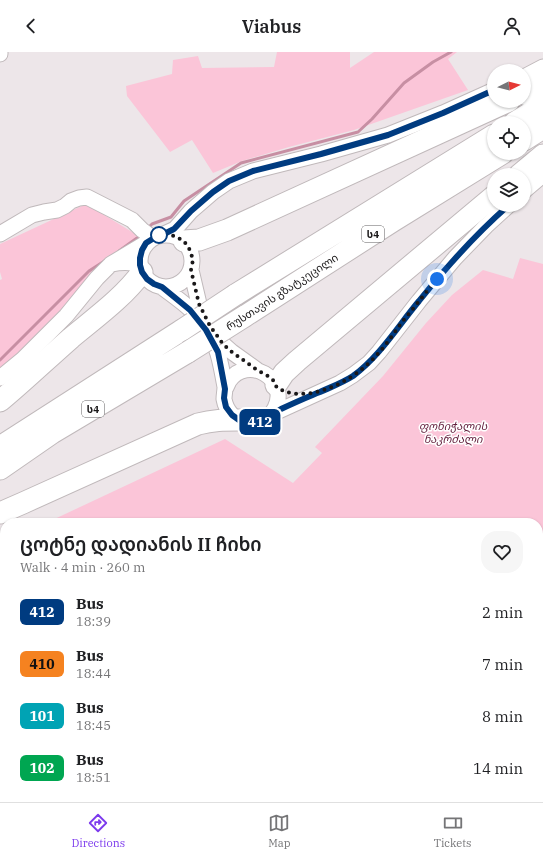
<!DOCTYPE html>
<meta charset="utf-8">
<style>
body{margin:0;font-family:"IBM Plex Serif","Noto Sans Georgian",serif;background:#f6f6f6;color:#202124;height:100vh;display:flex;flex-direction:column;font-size:15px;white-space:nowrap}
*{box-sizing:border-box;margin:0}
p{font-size:13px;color:#757577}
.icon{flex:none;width:22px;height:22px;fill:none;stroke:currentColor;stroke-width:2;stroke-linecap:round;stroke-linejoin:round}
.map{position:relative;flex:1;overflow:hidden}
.details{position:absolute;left:0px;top:466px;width:543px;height:284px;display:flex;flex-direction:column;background:#fff;border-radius:16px 16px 0 0;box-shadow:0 1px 3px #0004}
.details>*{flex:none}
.badge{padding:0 8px;border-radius:6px;font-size:14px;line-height:26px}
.needle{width:26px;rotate:84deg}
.buttons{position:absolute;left:487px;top:12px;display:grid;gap:8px}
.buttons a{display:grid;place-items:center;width:44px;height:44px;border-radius:50%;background:#fff;box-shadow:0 1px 3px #0004;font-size:20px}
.you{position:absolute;width:20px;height:20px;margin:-10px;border:3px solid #fff;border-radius:50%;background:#1a73e8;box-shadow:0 0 0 6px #1a73e833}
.map>.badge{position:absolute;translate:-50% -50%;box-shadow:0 0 0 2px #fff}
.round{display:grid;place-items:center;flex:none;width:42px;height:42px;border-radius:16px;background:#f6f6f6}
.head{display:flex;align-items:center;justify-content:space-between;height:68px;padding:0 20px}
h1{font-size:19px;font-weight:600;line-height:30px}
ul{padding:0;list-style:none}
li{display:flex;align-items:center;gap:12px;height:52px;padding:0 20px}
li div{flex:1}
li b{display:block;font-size:15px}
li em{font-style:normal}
li .badge{min-width:44px;font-weight:700;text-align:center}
header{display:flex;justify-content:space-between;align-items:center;height:52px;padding:0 20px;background:#fff;font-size:18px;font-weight:600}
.dock{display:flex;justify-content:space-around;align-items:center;height:56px;border-top:1px solid #e0e0e0;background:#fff;font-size:11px;color:#757577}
.dock a{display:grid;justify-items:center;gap:2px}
.dock .selected{color:#7c3aed}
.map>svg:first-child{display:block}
.green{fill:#fbc5d8}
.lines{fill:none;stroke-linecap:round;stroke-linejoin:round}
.stream{stroke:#c78fa3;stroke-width:3}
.minor-casing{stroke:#c0b9bb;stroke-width:17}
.highway-casing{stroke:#c0b9bb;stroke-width:23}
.minor{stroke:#fff;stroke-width:15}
.highway{stroke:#fff;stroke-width:21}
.highway-bridge-casing{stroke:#c0b9bb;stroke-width:23;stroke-linecap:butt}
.highway-bridge{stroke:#fff;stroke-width:21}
.line-casing{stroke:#fff;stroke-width:9}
.line{stroke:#003b80;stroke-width:6}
.walk{stroke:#1a1819;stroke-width:4;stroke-dasharray:0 7.2}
.stop-dot{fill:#fff;stroke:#003b80;stroke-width:2}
.labels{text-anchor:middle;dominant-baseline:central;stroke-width:3;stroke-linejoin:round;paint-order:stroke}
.shield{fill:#fff;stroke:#5f5d5e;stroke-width:1}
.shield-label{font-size:10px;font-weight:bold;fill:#1a1819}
.street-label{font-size:11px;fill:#1a1819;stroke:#fff}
.park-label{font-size:11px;font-style:italic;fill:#631f3d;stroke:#fff}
</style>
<header><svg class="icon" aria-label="back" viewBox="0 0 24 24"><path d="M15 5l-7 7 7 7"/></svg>Viabus<svg class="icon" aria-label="person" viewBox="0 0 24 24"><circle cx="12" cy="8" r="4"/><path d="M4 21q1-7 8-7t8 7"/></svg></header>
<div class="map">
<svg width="543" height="750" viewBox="0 0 543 750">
<rect width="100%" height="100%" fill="#ede6e9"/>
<path class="green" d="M277 0H350V16L374 0H457L448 7 468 38 354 78 289 95 242 109 213 121 192 88 170 100 127 44 126 34 172 22 173 8 198 4 202 16 274 15Z
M86 152 142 186 48 275 0 317V228L2 227 0 220V192Z
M520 206 543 212V750H0V492L5 490V745H538V471H46L225 387 293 431 322 401 315 395 383 324 426 271 452 243 483 218 513 227Z"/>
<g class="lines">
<path class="stream" d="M150 174 152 172 171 165 184 149 241 111 358 80 372 67 404 31 433 10 451 0
M119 199 137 186
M0 308 89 219 106 208
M58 745 60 750"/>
<g class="minor-casing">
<path id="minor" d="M0 2V0
M524 25 543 15
M524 139 543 123
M0 182 32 163 44 160 57 158 65 154 71 149 79 146 87 145 132 168 142 178 153 186
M164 182 175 177 191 159 213 140 229 129 253 119 321 102 388 83 443 61 494 38
M140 209a26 26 0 1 1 52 0a26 26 0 1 1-52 0Z
M140 213C129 210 123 210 111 212L146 191
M191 218 199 252 210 274 223 292 232 300 257 318
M162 235C171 242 183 250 191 258 199 267 215 290 218 302 221 312 223 324 225 335 225 339 224 343 224 347 225 353 228 359 232 363 245 377 267 372 275 356 290 327 247 302 229 329 228 331 227 334 225 337
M0 326 23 307 66 264 97 226 111 212
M272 362 340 331 353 323 369 311 379 300 419 249 455 206 486 174 509 153"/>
</g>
<g class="highway-casing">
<path id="highway" d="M524 42 543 33
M514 71 543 53
M524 88 543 76
M519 123 543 103
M184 189 199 188 227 178 509 49
M235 243 494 83
M245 264 393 169 503 101
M276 333 284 321 297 309 494 144
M0 349C24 329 47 307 71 286 95 266 124 245 142 220
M0 395 182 278
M0 417 52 381 188 300
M0 461 23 451 198 372C213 368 224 368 239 368"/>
</g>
<use href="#minor" class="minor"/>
<use href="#highway" class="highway"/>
<g class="highway-bridge-casing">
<path id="highway-bridge" d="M182 278 235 243
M188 300 245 264"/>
</g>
<use href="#highway-bridge" class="highway-bridge"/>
</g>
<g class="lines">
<g class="line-casing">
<path id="line" d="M494 38 443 61 388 83 321 102 253 119 229 129 213 140 191 159 174 177 164 182 154 186 146 191 142 198 140 206V213L142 220 147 227 154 232 162 235 190 258 206 278 218 300 225 337 224 346 226 355 232 363 239 368 244 371H257L262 369 272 362 281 357C294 351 307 345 320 340 331 335 342 331 353 324 380 304 398 274 419 249 447 214 476 182 509 153"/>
</g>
<use href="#line" class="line"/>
<path class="walk" d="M159 183 164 182 174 184 184 189 190 198 193 208 191 218 199 252 210 274 223 292 232 300 257 318 268 324 273 328 277 336C282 338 286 340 291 341 318 346 350 329 369 311 382 299 392 284 402 270 414 256 425 241 437 227"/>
</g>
<circle class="stop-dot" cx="159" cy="183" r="8"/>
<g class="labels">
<g class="shield">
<rect x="362" y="174" width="22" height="16" rx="3"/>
<rect x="82" y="349" width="22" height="16" rx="3"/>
</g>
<g class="shield-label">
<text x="373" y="182">ს4</text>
<text x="93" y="357">ს4</text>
</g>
<g class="street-label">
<text transform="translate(282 240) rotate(-33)">რუსთავის გზატკეცილი</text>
</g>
<g class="park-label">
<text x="453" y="374">ფონიჭალის<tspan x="453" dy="13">ნაკრძალი</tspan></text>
</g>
</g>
</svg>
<div class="buttons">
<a><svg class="needle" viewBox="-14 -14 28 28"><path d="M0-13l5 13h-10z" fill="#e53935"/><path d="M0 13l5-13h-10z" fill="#757577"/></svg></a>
<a><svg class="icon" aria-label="locate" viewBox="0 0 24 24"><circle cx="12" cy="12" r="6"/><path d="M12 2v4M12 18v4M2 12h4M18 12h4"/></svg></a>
<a><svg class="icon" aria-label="layers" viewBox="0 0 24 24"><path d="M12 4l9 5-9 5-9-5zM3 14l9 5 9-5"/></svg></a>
</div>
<div class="you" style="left:437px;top:227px"></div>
<b class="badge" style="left:260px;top:370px;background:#003b80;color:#fff">412</b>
<section class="details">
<div class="head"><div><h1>ცოტნე დადიანის II ჩიხი</h1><p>Walk · 4 min · 260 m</p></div><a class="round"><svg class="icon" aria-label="heart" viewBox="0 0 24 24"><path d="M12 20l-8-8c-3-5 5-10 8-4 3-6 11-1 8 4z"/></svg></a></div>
<ul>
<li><span class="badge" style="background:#003b80;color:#fff">412</span><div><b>Bus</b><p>18:39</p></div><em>2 min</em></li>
<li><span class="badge" style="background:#f58220;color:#111">410</span><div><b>Bus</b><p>18:44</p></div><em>7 min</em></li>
<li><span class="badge" style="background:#00a3b4;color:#fff">101</span><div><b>Bus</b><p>18:45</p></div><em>8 min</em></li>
<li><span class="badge" style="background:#00a651;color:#fff">102</span><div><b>Bus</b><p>18:51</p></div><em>14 min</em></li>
</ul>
</section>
</div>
<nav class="dock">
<a class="selected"><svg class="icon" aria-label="directions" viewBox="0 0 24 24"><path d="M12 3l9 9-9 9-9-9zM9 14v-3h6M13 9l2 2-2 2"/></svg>Directions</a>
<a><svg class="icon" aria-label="map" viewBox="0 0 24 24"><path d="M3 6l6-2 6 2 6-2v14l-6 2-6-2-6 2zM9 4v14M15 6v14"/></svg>Map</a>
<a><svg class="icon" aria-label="tickets" viewBox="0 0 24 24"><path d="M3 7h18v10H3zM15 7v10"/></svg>Tickets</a>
</nav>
